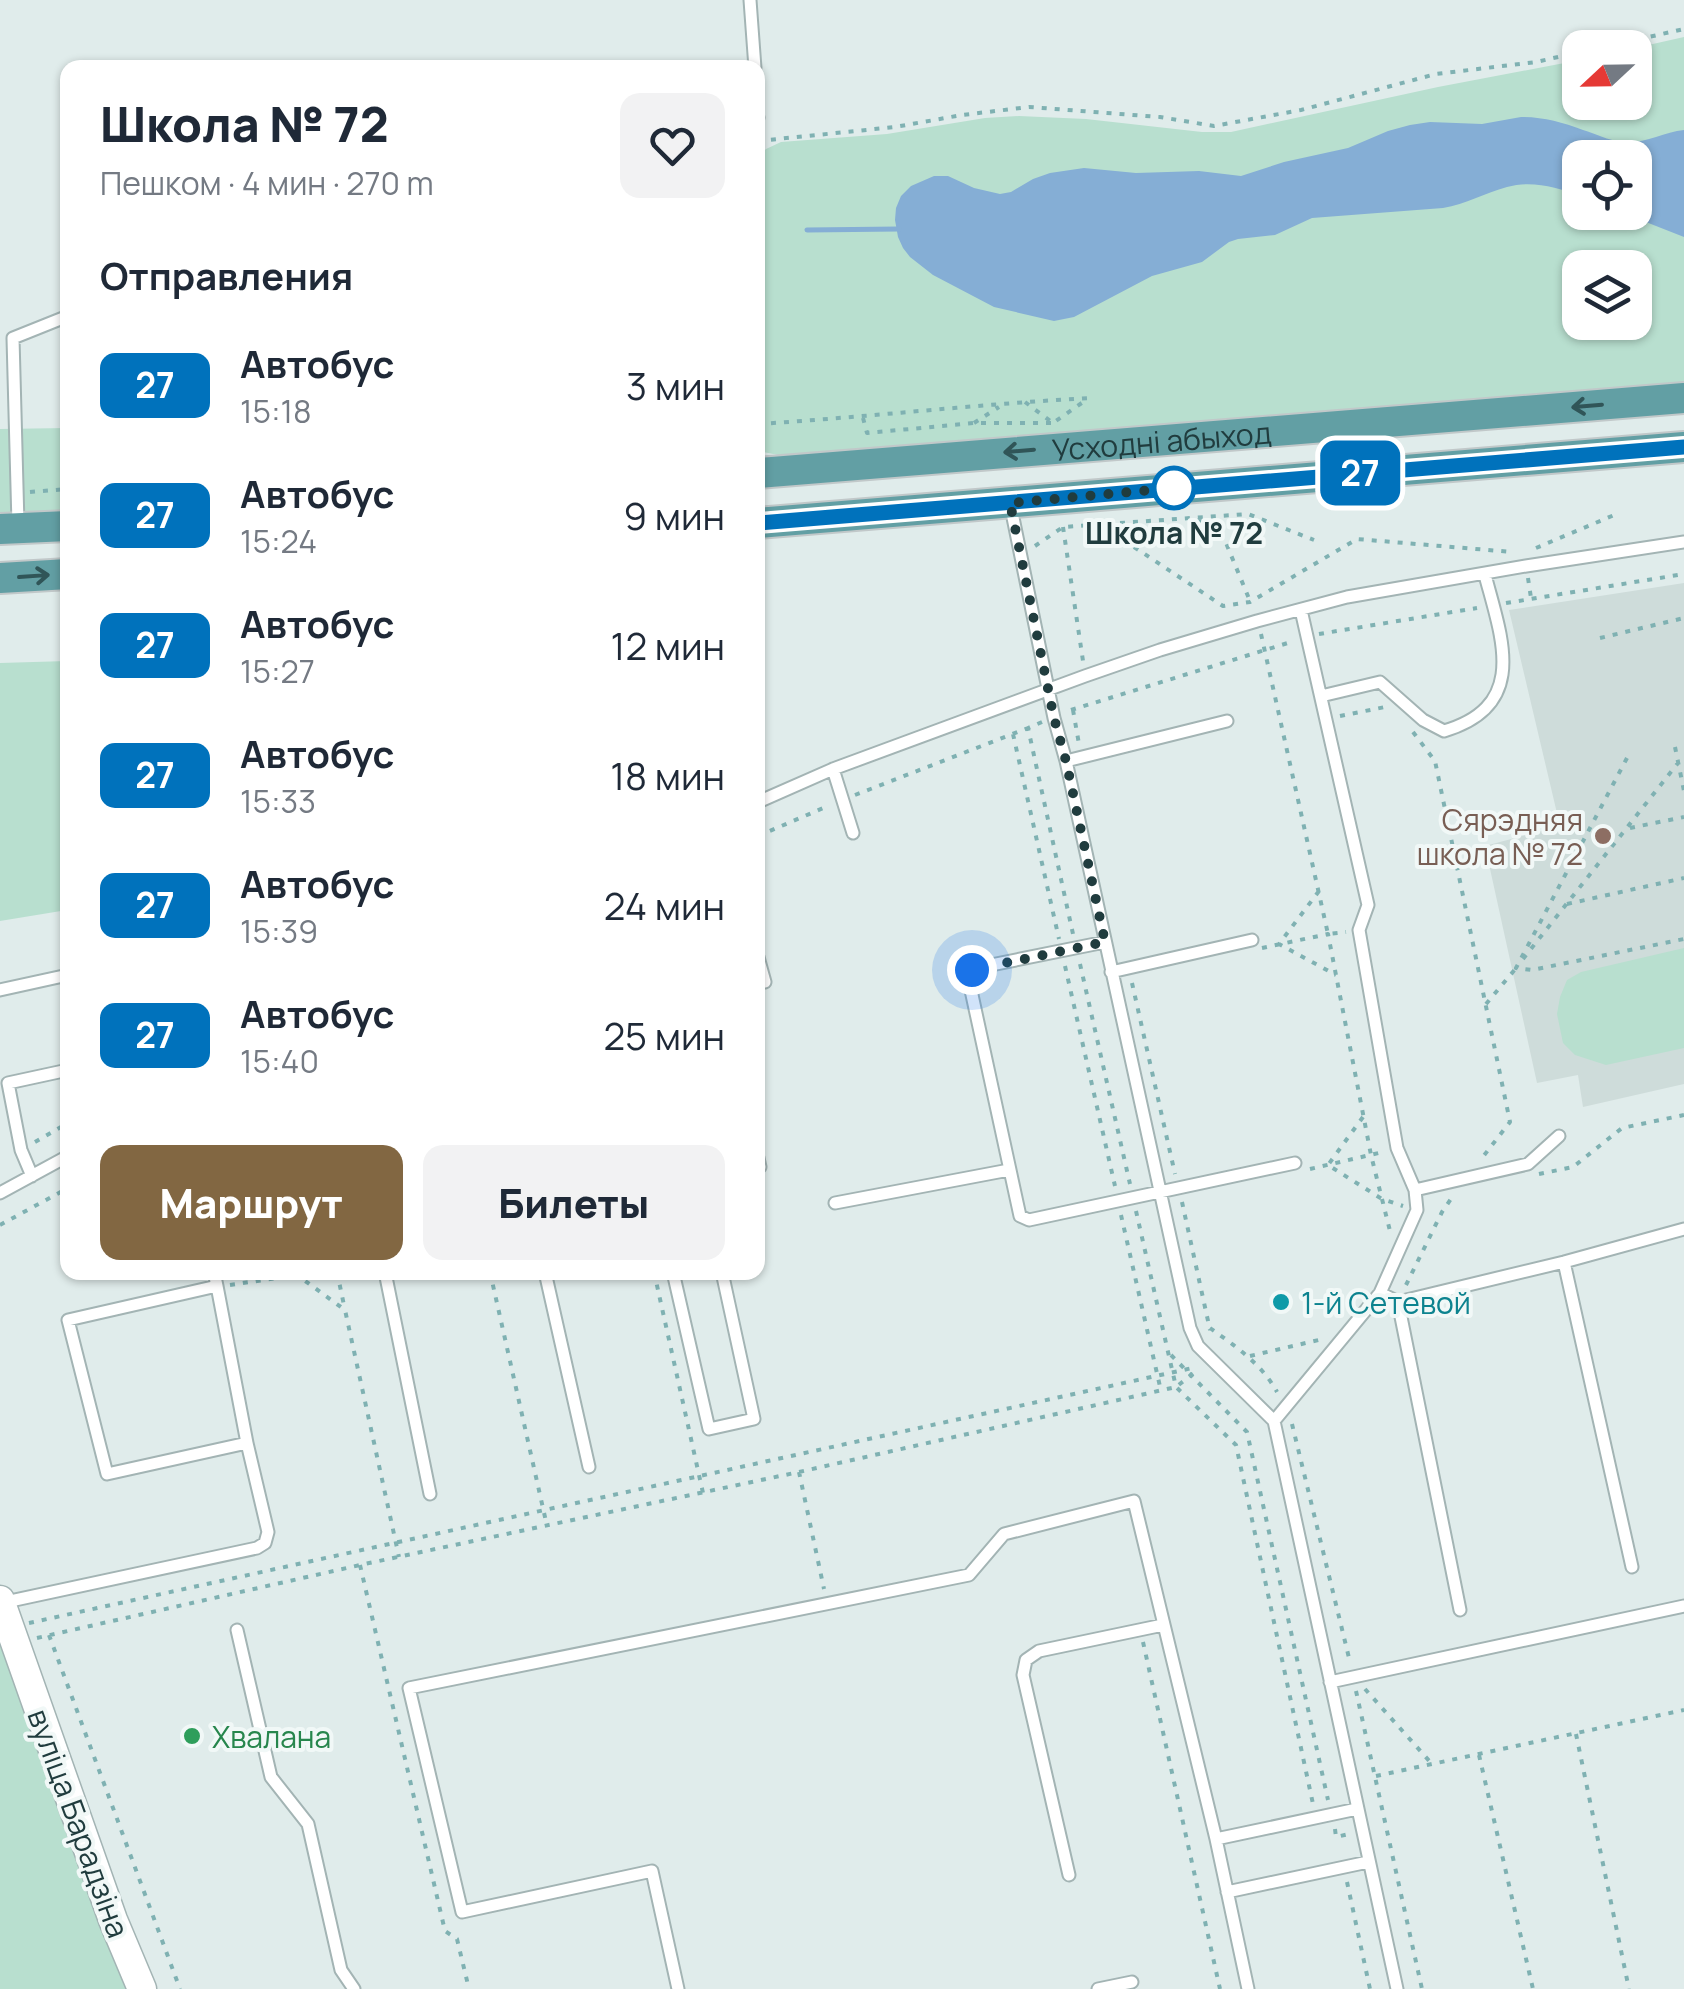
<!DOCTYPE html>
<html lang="ru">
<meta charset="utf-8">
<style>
body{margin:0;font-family:Manrope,sans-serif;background:#f2f2f3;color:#1f2937;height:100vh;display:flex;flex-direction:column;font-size:38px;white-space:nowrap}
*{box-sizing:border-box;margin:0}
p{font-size:32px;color:#747a83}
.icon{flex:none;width:55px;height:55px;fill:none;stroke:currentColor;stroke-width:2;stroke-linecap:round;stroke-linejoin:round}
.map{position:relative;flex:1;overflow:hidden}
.sheet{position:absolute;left:60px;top:60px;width:705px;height:1220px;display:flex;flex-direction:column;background:#fff;border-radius:20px;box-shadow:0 2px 8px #0004}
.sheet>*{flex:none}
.badge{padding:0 20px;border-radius:15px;font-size:35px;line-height:65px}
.needle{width:65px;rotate:248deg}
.buttons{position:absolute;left:1562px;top:30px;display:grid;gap:20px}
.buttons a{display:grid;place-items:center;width:90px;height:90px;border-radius:20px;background:#fff;box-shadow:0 2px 8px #0004;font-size:50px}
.you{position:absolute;width:50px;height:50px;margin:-25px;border:8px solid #fff;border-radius:50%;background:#1a73e8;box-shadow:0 0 0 15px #1a73e833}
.map>.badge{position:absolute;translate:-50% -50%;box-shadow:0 0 0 5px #fff}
h2{padding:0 40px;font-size:38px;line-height:90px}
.round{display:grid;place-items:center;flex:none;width:105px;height:105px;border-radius:20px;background:#f2f2f3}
.head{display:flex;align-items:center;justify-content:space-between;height:170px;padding:0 40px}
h1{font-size:48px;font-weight:800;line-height:75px}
.primary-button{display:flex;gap:20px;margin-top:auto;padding:20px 40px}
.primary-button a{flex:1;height:115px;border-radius:20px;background:#826742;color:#fff;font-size:40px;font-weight:800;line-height:115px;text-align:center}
.primary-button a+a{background:#f2f2f3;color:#1f2937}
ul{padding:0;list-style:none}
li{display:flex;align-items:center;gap:30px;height:130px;padding:0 40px}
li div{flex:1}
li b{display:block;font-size:38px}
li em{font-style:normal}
li .badge{min-width:110px;font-weight:700;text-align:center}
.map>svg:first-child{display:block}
.built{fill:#cedcda}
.green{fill:#b8dfcf;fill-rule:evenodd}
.water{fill:#85aed5}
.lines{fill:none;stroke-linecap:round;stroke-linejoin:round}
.stream{stroke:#85aed5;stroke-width:5}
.service-casing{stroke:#a3b4b4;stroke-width:15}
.tertiary-casing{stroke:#a3b4b4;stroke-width:31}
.primary-casing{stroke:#c1c8c9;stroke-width:34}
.path{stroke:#7fb1b2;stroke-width:4;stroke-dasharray:5 8;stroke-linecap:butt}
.service{stroke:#fff;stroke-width:11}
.tertiary{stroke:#fff;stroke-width:28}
.primary{stroke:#629fa4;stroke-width:30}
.oneway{stroke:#305558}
.line-casing{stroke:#fff;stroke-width:22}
.line{stroke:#0072bc;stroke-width:15}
.walk{stroke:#203c3e;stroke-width:10;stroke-dasharray:0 18}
.stop-dot{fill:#fff;stroke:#0072bc;stroke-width:5}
.education-dot{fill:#8d6e63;stroke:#f1f8f7;stroke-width:4}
.culture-dot{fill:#0f9aa8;stroke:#f1f8f7;stroke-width:4}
.leisure-dot{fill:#2e9e5b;stroke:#f1f8f7;stroke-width:4}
.labels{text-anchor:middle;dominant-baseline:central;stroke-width:8;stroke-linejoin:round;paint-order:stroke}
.street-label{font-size:30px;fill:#203c3e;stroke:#f1f8f7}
.stop-label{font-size:30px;font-weight:bold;fill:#203c3e;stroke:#f1f8f7}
.education-label{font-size:30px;fill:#785e54;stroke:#f1f8f7;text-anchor:end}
.culture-label{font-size:30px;fill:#0d838f;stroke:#f1f8f7;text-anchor:start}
.leisure-label{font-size:30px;fill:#27864d;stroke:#f1f8f7;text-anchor:start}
</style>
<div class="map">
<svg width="1684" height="1989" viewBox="0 0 1684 1989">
<rect width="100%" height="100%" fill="#e0eceb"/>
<path class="built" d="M1684 583V1084L1583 1107 1578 1075 1537 1083 1485 846 1560 826 1509 610Z"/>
<path class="green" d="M1684 37V382L778 455 758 451V382L764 380 760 263 758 262V157L766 149 781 142 887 134 985 118 1019 116 1086 119 1202 132H1231L1438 87 1580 60V102H1635V48ZM1580 158H1635V212H1580ZM1580 268H1635V322H1580Z
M67 428V515L0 518V429Z
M67 661V910L0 921V663Z
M1684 948V1048L1606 1065 1575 1055 1563 1043 1557 1014 1560 997 1567 980 1581 972Z
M0 1636 75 1853 129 1989H0Z"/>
<path class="water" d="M1521 117C1543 117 1562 122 1583 130 1596 134 1608 140 1621 142 1643 145 1663 132 1684 130V237L1623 213 1635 212V158H1580V196C1557 187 1531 180 1507 187 1485 193 1466 204 1443 208L1312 218 1275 235 1238 239 1229 242 1202 262 1152 276 1074 317 1054 321 994 307 933 275 910 257 903 248 898 237 895 220 896 208 901 196 911 186 934 176H948L974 188 1000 194 1011 192 1033 179 1050 173 1084 168 1136 173 1199 171 1241 176 1284 162 1348 148 1388 131 1410 125 1430 122 1482 124Z"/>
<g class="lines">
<path class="stream" d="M807 230 899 229"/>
<g class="service-casing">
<path id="service" d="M750 0 755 68
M758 117V118
M1010 503 1054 718 1066 761 1190 1328 1198 1346 1274 1421 1397 1989
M18 524 13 338 68 316
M1301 610 1368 905 1359 930 1397 1148 1415 1190 1417 1210 1380 1293
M1321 696 1380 682 1423 720 1444 731C1529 706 1502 639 1485 575
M1066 761 1227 721
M833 769 853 833
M758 802 833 769 1085 676 1160 650 1257 621 1347 597 1526 566 1684 542
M1105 942 976 968 970 973 969 981 1020 1216 1029 1220 1295 1163
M758 957 765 982
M1111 972 1252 940
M0 990 68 975
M758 1158 760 1167
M32 1176 21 1150 8 1083 68 1070
M1415 1190 1528 1164 1559 1136
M0 1193 68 1156
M835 1203 1009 1170
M1564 1262 1632 1567
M214 1272 217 1286 247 1443 107 1474 68 1320 217 1286
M385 1272 430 1494
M545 1272 589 1467
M673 1272 709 1429 754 1419 722 1272
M1398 1302 1460 1610
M1274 1421 1380 1293 1398 1302 1564 1262 1684 1229
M1 1603 257 1548 265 1543 268 1532 247 1443
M237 1630 271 1777 308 1824 341 1970 354 1989
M1330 1682 1684 1606
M1216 1839 1248 1989
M1069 1875 1023 1675 1026 1660 1039 1651 1163 1625
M1227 1892 1368 1862
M678 1989 652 1871 462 1912 409 1688 969 1575 1004 1534 1134 1501 1216 1839 1357 1809
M1098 1989 1132 1982"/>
</g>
<g class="tertiary-casing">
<path id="tertiary" d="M0 1600 113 1920 142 1989"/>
</g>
<g class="primary-casing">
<g id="primary">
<path id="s1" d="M758 473 1684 398"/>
<path d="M758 523 1684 447"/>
<path d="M0 529 68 526"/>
<path d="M0 578 68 574"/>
</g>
</g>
<path class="path" d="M1600 48 1684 29
M758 141 895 127 962 115 1029 107 1160 117 1214 126 1301 110 1436 74 1536 62 1580 52
M1025 402 1053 423 1086 400
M863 418 867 433 974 423H1053V425
M974 423 999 407
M758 424C869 417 979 404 1090 398
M30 492 68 489
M1198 518 1226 543 1250 601
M1063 527 1083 661
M1035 546 1063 527 1248 514 1314 540
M1134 547 1223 606 1250 602 1357 539 1512 552
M1536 548 1619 513
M1528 578 1531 598
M1506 603 1684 574
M1261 634 1328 934 1346 932
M1319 634 1477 608
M1600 638 1684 618
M1071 710 1291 642
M1073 710 1079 744
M1340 716 1385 707
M1042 722 1028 728 1073 934
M1413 732 1435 761 1510 1122 1482 1158
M1013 734 1059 939
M1675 747 1684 791
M1627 758 1516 968 1532 970 1684 939
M855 795 1028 728
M1630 828 1684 817
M758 836 828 806
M1319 891 1279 944 1336 975
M1567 904 1684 878
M1262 948 1328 934 1371 1155 1390 1231
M1523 959 1678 763
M1080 964 1130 1184
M1065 966 1115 1186
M1132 983 1175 1174
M1486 1004 1517 967
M1363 1117 1328 1165 1382 1199 1403 1206
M35 1142 68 1123
M1310 1169 1383 1152
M1539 1174 1573 1167 1622 1128 1684 1115
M1182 1202 1210 1330
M1136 1211 1176 1387 1236 1445 1313 1804
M1121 1215 1161 1391
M0 1225 68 1188
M337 1272 345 1310
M490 1272 547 1526
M654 1272 703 1493
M230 1285 297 1275 345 1310 399 1557
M1406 1285 1442 1212 1453 1196
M1210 1328C1235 1346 1262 1364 1277 1392
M1171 1355 1247 1432 1328 1800
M1250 1356 1323 1339
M1292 1424 1350 1662
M799 1472 824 1589
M360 1565 445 1931 457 1939 469 1989
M29 1623 1197 1367
M49 1635 180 1989
M37 1638 360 1565 799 1472 1176 1387 1199 1369
M1143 1642 1220 1989
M1365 1689 1432 1764
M1356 1691 1422 1989
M1576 1734 1629 1989
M1479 1755 1533 1989
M1376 1776 1684 1710
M1335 1829 1336 1837 1349 1834
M1347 1882 1370 1989"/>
<use href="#service" class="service"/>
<use href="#tertiary" class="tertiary"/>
<use href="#primary" class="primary"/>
</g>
<defs><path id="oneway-shaft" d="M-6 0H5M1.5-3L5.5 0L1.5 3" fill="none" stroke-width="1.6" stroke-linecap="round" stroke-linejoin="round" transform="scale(2.5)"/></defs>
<g class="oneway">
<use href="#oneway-shaft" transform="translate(1587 406) rotate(175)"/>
<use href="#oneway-shaft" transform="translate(1019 451) rotate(175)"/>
<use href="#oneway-shaft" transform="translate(34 576) rotate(-4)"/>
</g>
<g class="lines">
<g class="line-casing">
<path id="line" d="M758 523 1684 447"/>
</g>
<use href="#line" class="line"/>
<path class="walk" d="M972 970 1105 942 1066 761 1054 718 1010 503 1174 488"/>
</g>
<circle class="stop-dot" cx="1174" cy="488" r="20"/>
<circle class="education-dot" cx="1603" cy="836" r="10"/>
<circle class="culture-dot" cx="1281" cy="1302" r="10"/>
<circle class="leisure-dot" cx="192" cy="1736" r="10"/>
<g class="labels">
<g class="street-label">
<text stroke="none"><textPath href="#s1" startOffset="405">Усходні абыход</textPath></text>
<text transform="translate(79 1823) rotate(70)">вуліца Барадзіна</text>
</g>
<g class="stop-label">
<text x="1174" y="532">Школа № 72</text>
</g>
<g class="education-label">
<text x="1583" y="819">Сярэдняя<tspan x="1583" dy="34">школа № 72</tspan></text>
</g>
<g class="culture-label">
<text x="1301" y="1302">1-й Сетевой</text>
</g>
<g class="leisure-label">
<text x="212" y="1736">Хвалана</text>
</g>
</g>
</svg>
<div class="buttons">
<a><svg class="needle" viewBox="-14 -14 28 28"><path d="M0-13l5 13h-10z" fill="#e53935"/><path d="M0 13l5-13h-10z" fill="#747a83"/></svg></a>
<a><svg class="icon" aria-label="locate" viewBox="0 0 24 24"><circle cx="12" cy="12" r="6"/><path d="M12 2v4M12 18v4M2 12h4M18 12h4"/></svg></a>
<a><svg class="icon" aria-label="layers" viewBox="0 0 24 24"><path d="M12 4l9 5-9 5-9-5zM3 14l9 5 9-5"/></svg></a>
</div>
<div class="you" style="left:972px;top:970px"></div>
<b class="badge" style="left:1360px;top:473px;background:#0072bc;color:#fff">27</b>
<section class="sheet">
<div class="head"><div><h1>Школа № 72</h1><p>Пешком · 4 мин · 270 m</p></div><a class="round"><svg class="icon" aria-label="heart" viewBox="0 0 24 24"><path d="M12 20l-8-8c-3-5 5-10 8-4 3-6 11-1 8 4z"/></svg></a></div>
<h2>Отправления</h2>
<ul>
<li><span class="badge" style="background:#0072bc;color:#fff">27</span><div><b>Автобус</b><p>15:18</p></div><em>3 мин</em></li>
<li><span class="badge" style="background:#0072bc;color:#fff">27</span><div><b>Автобус</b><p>15:24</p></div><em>9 мин</em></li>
<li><span class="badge" style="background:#0072bc;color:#fff">27</span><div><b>Автобус</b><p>15:27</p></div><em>12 мин</em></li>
<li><span class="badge" style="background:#0072bc;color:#fff">27</span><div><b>Автобус</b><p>15:33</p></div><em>18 мин</em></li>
<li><span class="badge" style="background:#0072bc;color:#fff">27</span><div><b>Автобус</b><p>15:39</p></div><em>24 мин</em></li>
<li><span class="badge" style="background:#0072bc;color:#fff">27</span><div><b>Автобус</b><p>15:40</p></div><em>25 мин</em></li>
</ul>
<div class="primary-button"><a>Маршрут</a><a>Билеты</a></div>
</section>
</div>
